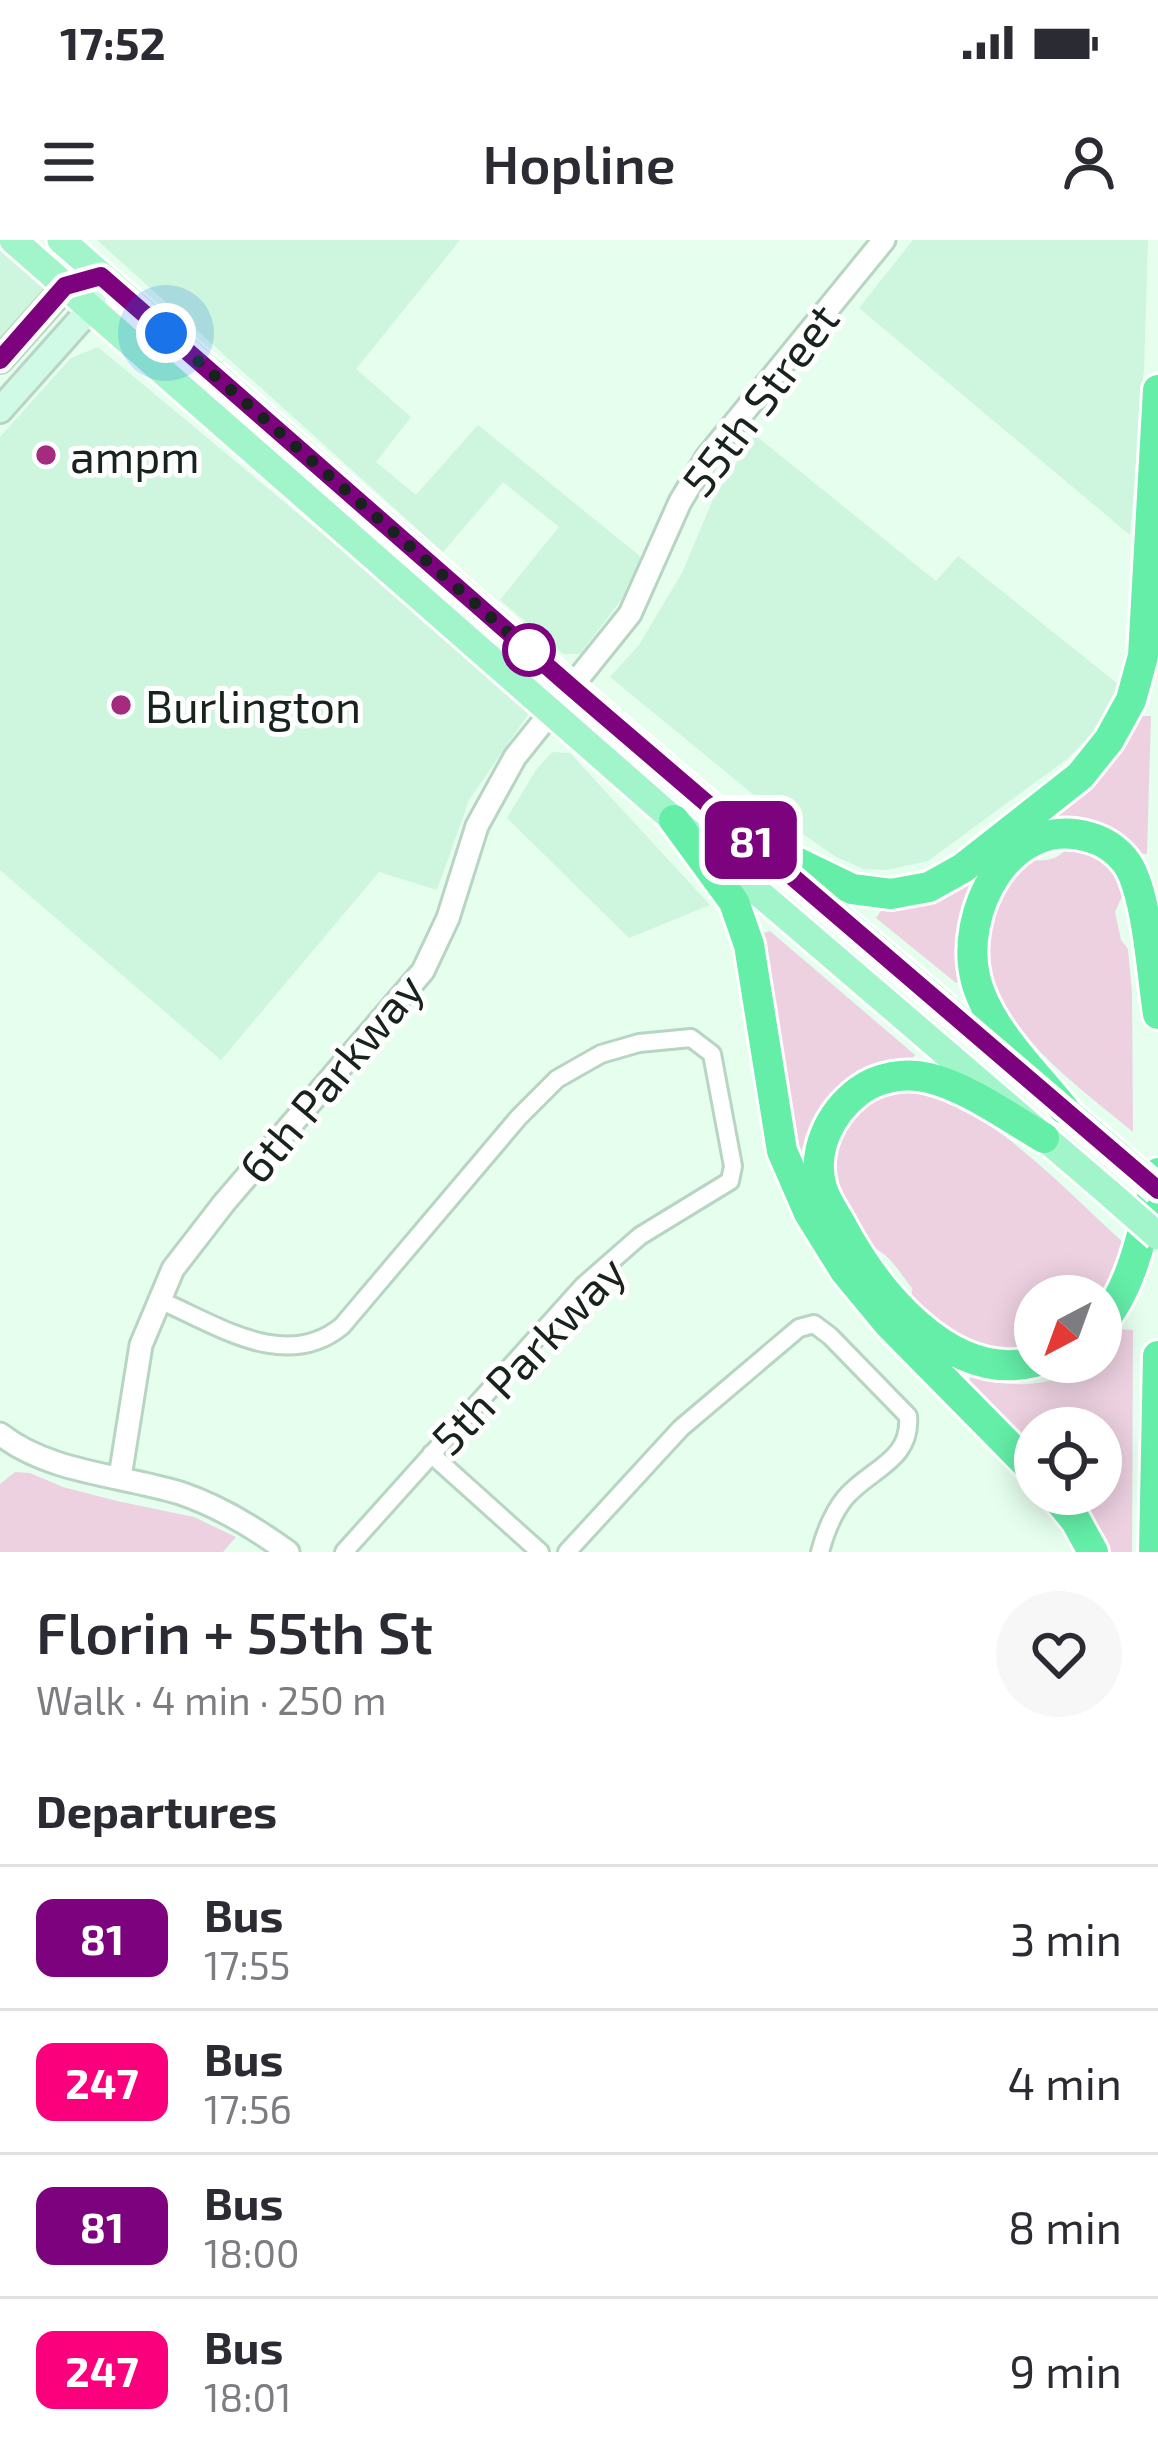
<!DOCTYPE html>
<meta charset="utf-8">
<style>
body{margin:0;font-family:"Exo 2",sans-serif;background:#f7f7f7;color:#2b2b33;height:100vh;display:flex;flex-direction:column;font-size:45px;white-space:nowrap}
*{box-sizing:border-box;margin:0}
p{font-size:39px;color:#7c7c81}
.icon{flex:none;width:66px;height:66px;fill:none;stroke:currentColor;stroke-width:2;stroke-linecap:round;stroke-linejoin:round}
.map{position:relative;height:1312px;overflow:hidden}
.details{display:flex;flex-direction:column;background:#fff;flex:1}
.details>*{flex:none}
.badge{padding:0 24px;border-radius:18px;font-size:42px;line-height:78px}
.needle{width:78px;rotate:221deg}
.controls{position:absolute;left:1014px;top:1035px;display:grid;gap:24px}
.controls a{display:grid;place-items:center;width:108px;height:108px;border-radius:50%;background:#fff;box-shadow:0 6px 30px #0003;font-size:60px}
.you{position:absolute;width:60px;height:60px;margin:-30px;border:9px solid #fff;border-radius:50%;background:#1a73e8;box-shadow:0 0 0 18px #1a73e833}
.map>.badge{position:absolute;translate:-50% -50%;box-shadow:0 0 0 6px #fff}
h2{padding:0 36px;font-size:45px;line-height:108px}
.round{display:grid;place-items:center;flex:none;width:126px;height:126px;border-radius:63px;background:#f7f7f7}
.overview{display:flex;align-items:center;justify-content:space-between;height:204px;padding:0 36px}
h1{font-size:57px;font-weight:600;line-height:90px}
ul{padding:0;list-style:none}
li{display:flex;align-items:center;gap:36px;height:144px;padding:0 36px;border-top:3px solid #e1e1e2}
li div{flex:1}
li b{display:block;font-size:45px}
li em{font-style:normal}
li .badge{min-width:132px;font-weight:700;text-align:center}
.status{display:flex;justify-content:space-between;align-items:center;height:84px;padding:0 60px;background:#fff;direction:ltr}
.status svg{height:33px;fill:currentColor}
header{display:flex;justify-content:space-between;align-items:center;height:156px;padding:0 36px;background:#fff;font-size:54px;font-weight:600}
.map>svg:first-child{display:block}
.built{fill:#cef5dd}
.green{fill:#edd1e1}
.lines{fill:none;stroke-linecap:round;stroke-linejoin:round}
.minor-casing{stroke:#b7d5c2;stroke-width:22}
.tertiary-casing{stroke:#b7d5c2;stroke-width:27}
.secondary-casing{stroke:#b7d5c2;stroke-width:30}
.primary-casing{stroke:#fff;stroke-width:33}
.motorway-casing{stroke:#fff;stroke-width:36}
.minor{stroke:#fff;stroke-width:16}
.tertiary{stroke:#fff;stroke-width:21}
.secondary{stroke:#d0fae5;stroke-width:24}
.primary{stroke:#a2f5cb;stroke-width:27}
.motorway{stroke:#64eea8;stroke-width:30}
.primary-bridge-casing{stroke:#fff;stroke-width:33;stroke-linecap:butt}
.primary-bridge{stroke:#a2f5cb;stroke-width:27}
.line-casing{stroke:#fff;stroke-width:27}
.line{stroke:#7c027e;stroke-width:18}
.walk{stroke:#17231c;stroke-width:12;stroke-dasharray:0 21.6}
.poi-dot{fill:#a52b7f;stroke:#fff;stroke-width:4.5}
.stop-dot{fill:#fff;stroke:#7c027e;stroke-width:6}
.labels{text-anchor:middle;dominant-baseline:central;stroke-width:10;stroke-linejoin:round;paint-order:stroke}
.street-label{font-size:45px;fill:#17231c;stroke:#fff}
.poi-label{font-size:45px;fill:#17231c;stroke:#fff;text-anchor:start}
</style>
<div class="status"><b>17:52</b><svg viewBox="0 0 49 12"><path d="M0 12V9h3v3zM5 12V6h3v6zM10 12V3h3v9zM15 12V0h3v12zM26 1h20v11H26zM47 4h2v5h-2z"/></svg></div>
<header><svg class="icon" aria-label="menu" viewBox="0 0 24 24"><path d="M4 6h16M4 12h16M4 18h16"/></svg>Hopline<svg class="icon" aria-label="person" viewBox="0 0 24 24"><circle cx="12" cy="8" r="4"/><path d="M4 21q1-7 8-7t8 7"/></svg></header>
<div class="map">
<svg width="1158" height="1312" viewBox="0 0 1158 1312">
<rect width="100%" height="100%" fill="#e5feee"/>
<path class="built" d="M0 0 65 47 0 120Z
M97 0H460L356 129 411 177 376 222 416 255 478 185 641 317 621 360 580 414H563L500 360 559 287 503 242 443 312Z
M913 0H1148L1144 128 1130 295 859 68Z
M98 107 427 381 529 473 469 560 437 650 379 632 221 820 0 630V197L71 118Z
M755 195 936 341 958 316 1118 444 1112 464 1096 490 1067 519 928 621 887 630 864 629 836 617 793 587 610 437 639 405 661 368 682 333 713 259Z
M552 512 570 513 710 665 629 698 507 578 536 530Z"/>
<path class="green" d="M1134 476H1151L1147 614H1131L1054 587 1050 573Z
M1066 609C1095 611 1113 625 1124 652L1115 672 1121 700 1128 709 1132 753 1133 892C1048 821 918 734 1031 620 1045 621 1056 621 1066 609Z
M970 639 978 645 966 737 956 743 876 678 884 666Z
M770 691 915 815 907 824 896 826 813 925 801 928 790 898 758 695Z
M905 847C985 861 1064 949 1123 1002L1117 1037 1101 1070V1056H1035V1114L974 1110 911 1063 912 1048C903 1037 893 1020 881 1012 868 1004 876 1015 865 1003 816 945 827 868 905 847Z
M1120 1089 1133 1090 1132 1312H1106L1070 1254H1101V1188H1035V1216L965 1146 971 1137C1004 1145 1034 1149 1066 1135 1080 1128 1085 1122 1101 1122V1111Z
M15 1232 30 1233 63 1247 117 1261 194 1277 236 1297 223 1312H0V1244Z"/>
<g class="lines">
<g class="minor-casing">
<path id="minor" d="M159 1060C216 1084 285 1133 342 1086L519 877 557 839 601 814 639 803 691 798 712 814 733 926 730 941 640 996 583 1046 344 1312
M431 1214 540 1312
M567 1312 681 1188 799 1088 814 1084 830 1096 908 1176C912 1221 869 1229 845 1258 833 1273 825 1293 820 1312"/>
</g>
<g class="tertiary-casing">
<path id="tertiary" d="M0 1194C49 1233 122 1235 180 1253 219 1266 255 1288 288 1312
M120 1237 141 1105 173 1029 224 963 423 731 448 678 477 586 515 517 630 374 680 262 707 217 884 0"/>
</g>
<g class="secondary-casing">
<path id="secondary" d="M0 120 65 47 81 42
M0 170 90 69 101 36"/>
</g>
<g class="primary-casing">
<path id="primary" d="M13 0 674 580 1109 953
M61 0 571 447 1110 908"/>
</g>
<g class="motorway-casing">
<path id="motorway" d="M674 580 734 662 749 705 782 911 809 973 845 1031 888 1083 1035 1232
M751 600 852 649 891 654 929 647 963 628 1080 536 1109 500 1131 460 1143 416 1158 150
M1064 869C1034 831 989 789 976 741 958 673 1009 574 1089 597 1103 601 1117 610 1126 622 1147 650 1152 737 1158 774
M1101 1084C1135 1044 1144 983 1158 933
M1035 1122C948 1144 874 1048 839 981 833 971 825 959 822 948 811 911 830 873 859 851 878 837 906 832 929 838 969 848 1008 877 1044 898
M1054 1254 1076 1281 1093 1312
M1154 1312 1158 1116"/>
</g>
<use href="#minor" class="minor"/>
<use href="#tertiary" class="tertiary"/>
<use href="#secondary" class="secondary"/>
<use href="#primary" class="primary"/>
<use href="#motorway" class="motorway"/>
<g class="primary-bridge-casing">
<path id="primary-bridge" d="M1110 908 1158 950
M1109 953 1158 996"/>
</g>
<use href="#primary-bridge" class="primary-bridge"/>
</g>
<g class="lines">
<g class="line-casing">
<path id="line" d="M0 120 65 46 101 36 571 447 1158 950"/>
</g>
<use href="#line" class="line"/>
<path class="walk" d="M166 93 541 421 529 410"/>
</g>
<g class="poi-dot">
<circle cx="46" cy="215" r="12"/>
<circle cx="121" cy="465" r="12"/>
</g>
<circle class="stop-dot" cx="529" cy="410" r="24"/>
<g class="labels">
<g class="street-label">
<text transform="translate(759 159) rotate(-53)">55th Street</text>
<text transform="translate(330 837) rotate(-50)">6th Parkway</text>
<text transform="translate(527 1114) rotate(-46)">5th Parkway</text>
</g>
<g class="poi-label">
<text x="70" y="215">ampm</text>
<text x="145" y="465">Burlington</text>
</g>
</g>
</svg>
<div class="controls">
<a><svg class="needle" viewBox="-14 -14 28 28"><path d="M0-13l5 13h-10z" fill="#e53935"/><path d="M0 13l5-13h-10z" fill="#7c7c81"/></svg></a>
<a><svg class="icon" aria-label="locate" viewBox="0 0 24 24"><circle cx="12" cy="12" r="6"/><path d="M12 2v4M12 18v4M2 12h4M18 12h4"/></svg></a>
</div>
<div class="you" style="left:166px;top:93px"></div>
<b class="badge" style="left:751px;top:600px;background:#7c027e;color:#fff">81</b>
</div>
<section class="details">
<div class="overview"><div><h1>Florin + 55th St</h1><p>Walk · 4 min · 250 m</p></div><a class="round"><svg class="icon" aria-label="heart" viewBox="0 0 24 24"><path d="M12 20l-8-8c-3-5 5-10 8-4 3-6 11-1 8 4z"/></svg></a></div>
<h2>Departures</h2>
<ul>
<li><span class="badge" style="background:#7c027e;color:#fff">81</span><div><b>Bus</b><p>17:55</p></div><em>3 min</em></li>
<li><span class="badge" style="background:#fa007d;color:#fff">247</span><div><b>Bus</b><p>17:56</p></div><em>4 min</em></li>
<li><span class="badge" style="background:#7c027e;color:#fff">81</span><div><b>Bus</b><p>18:00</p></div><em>8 min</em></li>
<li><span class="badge" style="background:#fa007d;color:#fff">247</span><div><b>Bus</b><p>18:01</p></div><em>9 min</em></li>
</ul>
</section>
